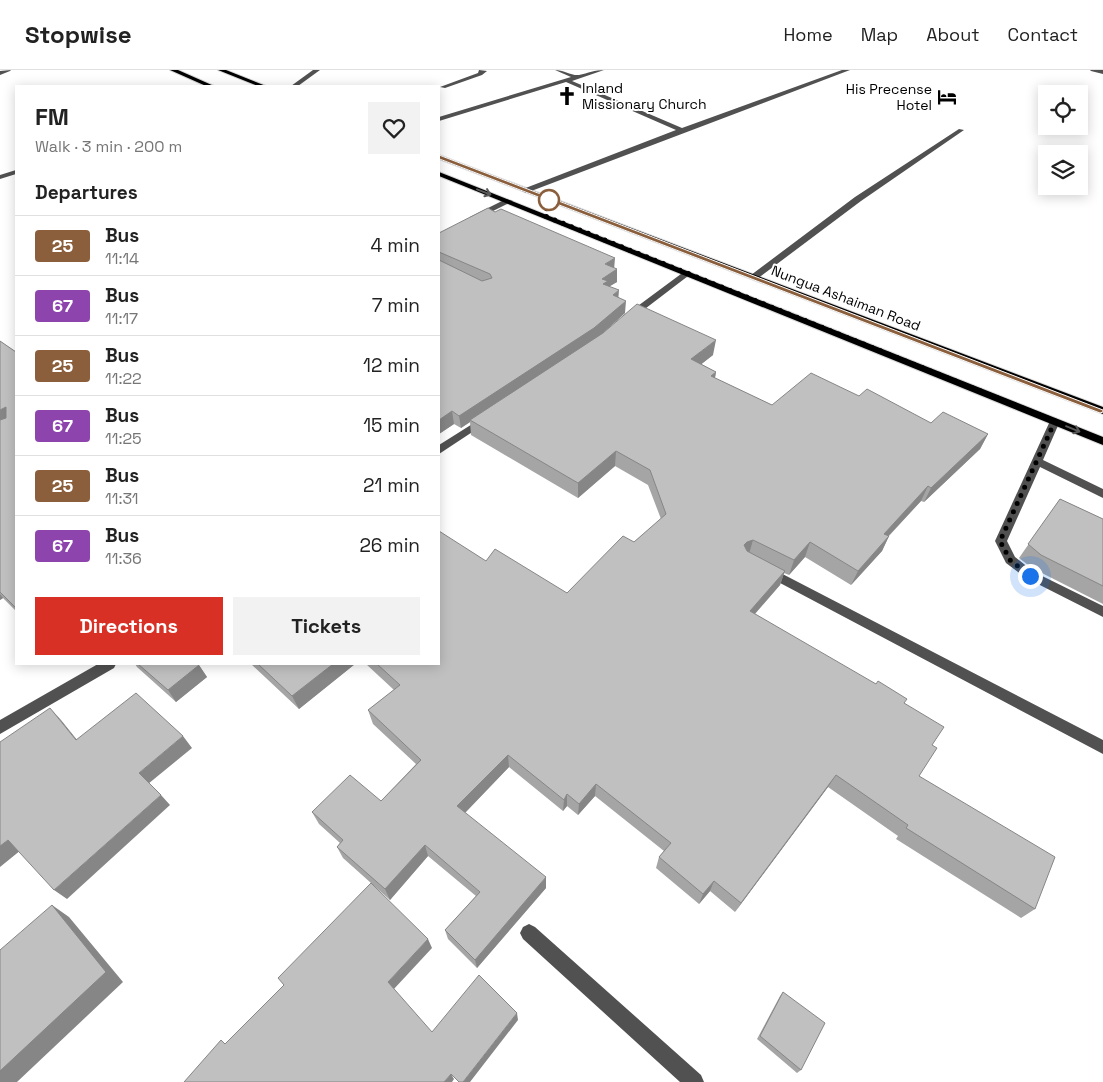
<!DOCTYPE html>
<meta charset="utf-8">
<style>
body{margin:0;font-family:"Space Grotesk",sans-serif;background:#f2f2f2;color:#222;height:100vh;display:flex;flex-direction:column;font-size:19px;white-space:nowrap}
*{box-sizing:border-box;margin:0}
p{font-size:16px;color:#767676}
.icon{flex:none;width:28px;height:28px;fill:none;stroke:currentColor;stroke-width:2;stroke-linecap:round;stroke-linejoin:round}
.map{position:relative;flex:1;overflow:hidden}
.details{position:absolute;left:15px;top:15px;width:425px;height:580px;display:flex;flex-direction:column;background:#fff;border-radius:0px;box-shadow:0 2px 12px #0003}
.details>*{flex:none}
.badge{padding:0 10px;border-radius:4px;font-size:18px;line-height:32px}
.fabs{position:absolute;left:1038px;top:15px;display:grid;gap:10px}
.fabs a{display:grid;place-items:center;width:50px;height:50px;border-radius:0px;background:#fff;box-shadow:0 2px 12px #0003;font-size:25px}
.you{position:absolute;width:25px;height:25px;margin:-12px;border:4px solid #fff;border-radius:50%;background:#1a73e8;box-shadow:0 0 0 8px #1a73e833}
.map>.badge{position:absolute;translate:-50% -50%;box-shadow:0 0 0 2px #fff}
h2{padding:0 20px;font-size:19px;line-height:45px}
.round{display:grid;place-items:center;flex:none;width:52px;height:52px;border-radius:0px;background:#f2f2f2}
.overview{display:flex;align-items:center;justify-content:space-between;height:85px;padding:0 20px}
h1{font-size:24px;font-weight:700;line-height:38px}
.button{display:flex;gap:10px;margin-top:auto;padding:10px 20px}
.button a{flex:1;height:58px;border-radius:0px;background:#d93025;color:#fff;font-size:20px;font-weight:700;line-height:58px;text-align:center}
.button a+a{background:#f2f2f2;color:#222}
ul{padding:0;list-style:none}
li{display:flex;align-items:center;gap:15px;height:60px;padding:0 20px;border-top:1px solid #e0e0e0}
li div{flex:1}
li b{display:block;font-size:19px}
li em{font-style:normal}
li .badge{min-width:55px;font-weight:700;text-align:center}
header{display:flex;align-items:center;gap:30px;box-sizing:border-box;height:70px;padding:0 25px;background:#fff;border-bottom:1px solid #e0e0e0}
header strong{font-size:24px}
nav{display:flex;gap:28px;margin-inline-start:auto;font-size:18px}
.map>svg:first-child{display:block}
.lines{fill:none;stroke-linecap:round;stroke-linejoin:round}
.major-casing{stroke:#dbdbdb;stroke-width:2}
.minor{fill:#515151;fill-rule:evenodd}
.major{fill:#000;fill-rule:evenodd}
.wall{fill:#a5a5a5}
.shaded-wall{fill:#868686}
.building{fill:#c0c0c0;stroke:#868686}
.oneway{stroke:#595959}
.line{fill:#8b5e3c;stroke:#fff}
.walk{stroke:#000;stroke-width:5;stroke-dasharray:0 9}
.stop-dot{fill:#fff;stroke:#8b5e3c;stroke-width:2.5}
.labels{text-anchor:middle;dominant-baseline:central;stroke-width:4;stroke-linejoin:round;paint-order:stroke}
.far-poi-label{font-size:14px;fill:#000;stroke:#fff;text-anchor:start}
.far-street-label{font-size:14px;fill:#000;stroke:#fff}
</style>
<header>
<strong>Stopwise</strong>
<nav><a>Home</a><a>Map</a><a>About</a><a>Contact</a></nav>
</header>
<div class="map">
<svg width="1103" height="1012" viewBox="0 0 1103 1012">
<rect width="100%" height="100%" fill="#fff"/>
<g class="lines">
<g class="major-casing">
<path id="major" d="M170 0H178L214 16H206Z
M218 0H226L266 16H258Z
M439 85 1103 337V344L439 89Z
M439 102 1103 367V375L439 106Z"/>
</g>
<path class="minor" d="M11 0 10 1 0 5V1Z
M313 0H320L298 16H291Z
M479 0 487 1 482 5 445 18 440 17 478 3Z
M555 0C563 0 572 6 579 5 588 3 595 0 604 0L572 11 682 58 842 0H850L526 123 522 121 523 119 676 60 566 12 439 51V47L571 7Z
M1090 0H1103V4L1091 1Z
M959 59 964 60 861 131 757 209H751V205L855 127Z
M16 100V104L0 109V105Z
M506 129 513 131 477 149 470 147Z
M685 201 692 203 633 248H627V244Z
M485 346 490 349 489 351 439 384V375Z
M1055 348 1060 351 1043 390 1103 419V428L1040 397 1007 471 1015 487 1034 502 1103 536V547L1026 508 1006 493 995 471 1050 351Z
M769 497 1103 670V684L765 505 763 502 765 499Z
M98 594H116L114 598 0 664V650Z
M529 854 535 857 701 1005 704 1012H680L523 869 520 863 523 857Z"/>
<use href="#major" class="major"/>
</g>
<path class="wall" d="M439 163 614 198 617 212 609 216 618 227 625 243 602 264 713 285 701 294 716 302 715 308 772 335 859 326 931 353 988 364 980 379 924 432 921 431 889 466 882 481 851 515 805 487 789 505 784 503 780 515 755 544 904 633 932 675 919 706 1035 839 1021 848 896 769 898 766 828 717 735 842 710 821 699 834 656 798 659 787 664 781 595 726 578 745 567 736 563 741 509 697 465 743 546 818 477 898 448 869 445 860 476 826 428 786 390 830 343 788 337 777 340 773 319 754 312 742 381 731 416 694 373 654 368 640 394 620 366 594H439L486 491 567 523 634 472 661 449 648 415 615 396 578 428 471 365 470 352 461 358 454 354 439 364Z
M0 271 16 282V541L3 528 0 530Z
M1060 429 1103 449V534L1032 498 1019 488Z
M135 594H198L207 607 176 632 137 597Z
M251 594H355L299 639Z
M783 922 801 1000 797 1003 757 969 780 926Z"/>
<path class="shaded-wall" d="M615 188 614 200 605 194Z
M617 199V212L607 218 602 227V209Z
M619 220 618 233 613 225Z
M626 231 625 243 594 271 470 350V352L461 358 459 346Z
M716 270 713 285 689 304 691 289Z
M716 302 713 317 711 306Z
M6 337 16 354 0 361V340Z
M452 341 454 354 439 364V350Z
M988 364 980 379 924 432 931 418Z
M616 381 615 396 578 428V413Z
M928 416 921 431 877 478 884 464Z
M889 466 882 481 851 515 858 501Z
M753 470 749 484 744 475 747 472Z
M810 472 805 487 789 505 794 490Z
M785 501 780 515 745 555 750 541Z
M0 524 3 528 0 530Z
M333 594H355L299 639 292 626Z
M199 595 207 607 176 632 168 620Z
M50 638 61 650 86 681 76 670Z
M183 666 192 678 148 714 139 703Z
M508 685 509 697 460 748 457 736Z
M836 705 828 717 735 842 741 833Z
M596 714 595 726 578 745 579 734Z
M567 724V736L563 741 564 730Z
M161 725 170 735 67 829 54 820Z
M8 770 21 780 0 797V776Z
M425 775 428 786 390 830 385 819Z
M546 807V818L477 898 475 890Z
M714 811 710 821 699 834 703 824Z
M52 835 69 847 123 912 17 1012H0V1001Z
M428 869 432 878 393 920 388 912Z
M517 943 518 950 470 1012H463Z
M451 1004 454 1009 452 1012H444Z"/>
<path class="building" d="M488 138 495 142 501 139 615 188 605 194 617 199 602 209 608 211 603 214 619 220 613 225 626 231 594 258 459 346 452 341 439 350V190L482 211 492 208 490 204 439 182V163Z
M637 234 716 270 691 289 716 302 711 306 772 335 811 303 859 326 867 319 931 353 943 342 988 364 931 418 928 416 884 464 889 466 858 501 810 472 794 490 753 470 747 472 744 475 747 481 785 501 750 541 876 614 878 611 907 629 904 633 944 657 932 675 937 678 919 706 1055 787 1035 839 906 758 908 755 836 705 741 833 714 811 703 824 659 787 671 773 596 714 579 734 567 724 564 730 508 685 457 736 546 807 475 890 445 860 480 822 425 775 385 819 337 777 343 770 312 742 350 705 381 731 421 690 368 640 400 615 377 594H439V461L486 491 495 479 567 523 623 466 634 472 666 444 650 400 616 381 578 413 470 350 603 263Z
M0 271 16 282V538L0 522V350L6 348V337L0 340Z
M1060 429 1103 449V516L1041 485 1028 474Z
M138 594H198L199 595 168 620Z
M258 594H333L292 626Z
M136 623 183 666 139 703 161 725 54 820 8 770 0 776V672L50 638 76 670Z
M371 813 428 869 388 912 432 962 479 905 517 943 463 1012H459L451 1004 444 1012H184L221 970 225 974 284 915 278 908Z
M52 835 106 902 0 1001V880Z
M783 922 825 953 801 1000 760 966Z"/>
<defs><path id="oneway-shaft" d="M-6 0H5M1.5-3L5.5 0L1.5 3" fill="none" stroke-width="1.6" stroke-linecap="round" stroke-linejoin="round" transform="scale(1.25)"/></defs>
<g class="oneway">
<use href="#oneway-shaft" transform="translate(484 122) rotate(21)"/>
<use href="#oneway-shaft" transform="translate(1073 359) rotate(22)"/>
</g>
<path class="line" d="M439 85 1103 340V342L1100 343 437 88Z"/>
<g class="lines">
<path class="walk" d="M549 130 545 146 1055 351 1000 471 1010 490 1030 506"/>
</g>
<defs>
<g id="church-bare" transform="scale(1.5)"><path d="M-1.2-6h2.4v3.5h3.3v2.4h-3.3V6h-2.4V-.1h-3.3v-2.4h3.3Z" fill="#000" stroke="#fff" stroke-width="2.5" paint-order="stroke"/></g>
<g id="hotel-bare" transform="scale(1.5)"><path d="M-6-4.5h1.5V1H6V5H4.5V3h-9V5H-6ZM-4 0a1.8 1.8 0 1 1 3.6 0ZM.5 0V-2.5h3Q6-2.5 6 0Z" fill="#000" stroke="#fff" stroke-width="2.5" paint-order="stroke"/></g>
</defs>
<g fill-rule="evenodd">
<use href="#church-bare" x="567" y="26"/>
<use href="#hotel-bare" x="947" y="27"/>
</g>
<circle class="stop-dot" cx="549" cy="130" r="10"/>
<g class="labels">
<g class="far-poi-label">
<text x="582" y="18">Inland<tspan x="582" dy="16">Missionary Church</tspan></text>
<text x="932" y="19" text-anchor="end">His Precense<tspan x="932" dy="16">Hotel</tspan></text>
</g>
<g class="far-street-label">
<text transform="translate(846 228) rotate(21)">Nungua Ashaiman Road</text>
</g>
</g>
</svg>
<div class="fabs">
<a><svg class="icon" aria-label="locate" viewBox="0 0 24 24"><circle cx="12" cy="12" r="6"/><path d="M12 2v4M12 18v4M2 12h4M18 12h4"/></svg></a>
<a><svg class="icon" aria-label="layers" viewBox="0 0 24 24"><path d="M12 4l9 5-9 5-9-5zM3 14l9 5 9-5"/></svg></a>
</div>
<div class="you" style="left:1030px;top:506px"></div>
<section class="details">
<div class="overview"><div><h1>FM</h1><p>Walk · 3 min · 200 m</p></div><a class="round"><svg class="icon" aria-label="heart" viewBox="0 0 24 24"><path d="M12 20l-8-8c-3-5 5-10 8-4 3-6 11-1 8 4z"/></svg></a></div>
<h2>Departures</h2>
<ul>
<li><span class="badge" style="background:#8b5e3c;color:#fff">25</span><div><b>Bus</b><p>11:14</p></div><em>4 min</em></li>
<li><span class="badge" style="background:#8e44ad;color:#fff">67</span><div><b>Bus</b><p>11:17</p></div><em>7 min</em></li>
<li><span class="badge" style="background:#8b5e3c;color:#fff">25</span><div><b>Bus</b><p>11:22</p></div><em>12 min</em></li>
<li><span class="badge" style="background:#8e44ad;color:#fff">67</span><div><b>Bus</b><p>11:25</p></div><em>15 min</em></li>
<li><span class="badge" style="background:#8b5e3c;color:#fff">25</span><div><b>Bus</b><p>11:31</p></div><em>21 min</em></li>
<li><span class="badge" style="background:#8e44ad;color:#fff">67</span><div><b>Bus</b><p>11:36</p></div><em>26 min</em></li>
</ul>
<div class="button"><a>Directions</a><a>Tickets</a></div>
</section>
</div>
